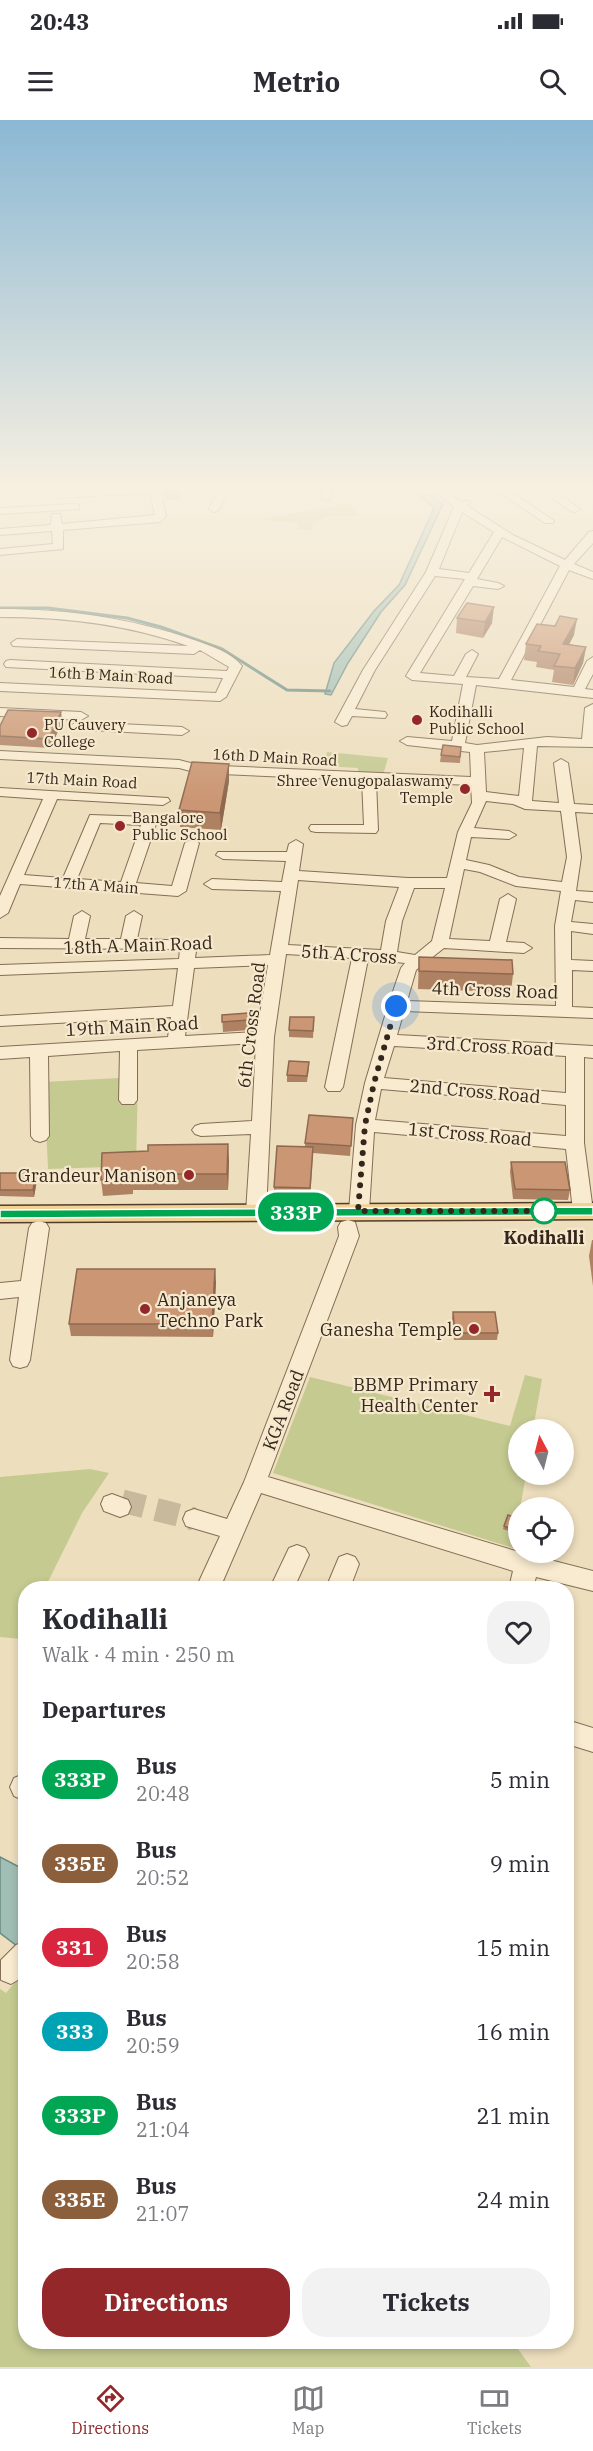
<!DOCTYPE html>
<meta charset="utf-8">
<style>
body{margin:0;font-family:"IBM Plex Serif",serif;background:#f2f2f3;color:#2b2b33;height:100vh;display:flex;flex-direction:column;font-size:22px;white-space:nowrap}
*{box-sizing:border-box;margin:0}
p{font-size:20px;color:#7c7c81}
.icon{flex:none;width:33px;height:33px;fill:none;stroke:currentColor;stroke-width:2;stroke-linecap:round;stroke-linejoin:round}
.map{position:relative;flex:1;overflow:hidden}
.details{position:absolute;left:18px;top:1461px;width:556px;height:768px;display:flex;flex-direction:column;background:#fff;border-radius:24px;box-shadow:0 3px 9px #0003}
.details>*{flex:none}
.badge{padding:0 12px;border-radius:20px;font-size:21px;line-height:39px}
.needle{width:39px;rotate:353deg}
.controls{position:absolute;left:508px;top:1299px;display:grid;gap:12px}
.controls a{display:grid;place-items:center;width:66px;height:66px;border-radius:50%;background:#fff;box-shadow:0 3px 9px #0003;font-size:30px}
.you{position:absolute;width:30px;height:30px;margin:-15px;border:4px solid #fff;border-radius:50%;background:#1a73e8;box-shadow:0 0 0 9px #1a73e833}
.map>.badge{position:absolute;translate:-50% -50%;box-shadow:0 0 0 3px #fff}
h2{padding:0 24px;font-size:22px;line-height:54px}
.round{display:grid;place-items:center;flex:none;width:63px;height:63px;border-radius:24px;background:#f2f2f3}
.head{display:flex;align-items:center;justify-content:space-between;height:102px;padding:0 24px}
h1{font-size:28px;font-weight:700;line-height:45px}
.cta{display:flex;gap:12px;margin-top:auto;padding:12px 24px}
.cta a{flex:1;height:69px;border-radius:24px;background:#93272a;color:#fff;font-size:24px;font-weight:700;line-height:69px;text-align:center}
.cta a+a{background:#f2f2f3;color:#2b2b33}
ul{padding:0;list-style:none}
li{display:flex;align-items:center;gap:18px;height:84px;padding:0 24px}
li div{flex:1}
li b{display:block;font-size:22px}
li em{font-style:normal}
li .badge{min-width:66px;font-weight:700;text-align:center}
.status{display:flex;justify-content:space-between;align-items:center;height:42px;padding:0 30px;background:#fff;direction:ltr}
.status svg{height:16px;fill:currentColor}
header{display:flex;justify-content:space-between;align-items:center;height:78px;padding:0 24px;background:#fff;font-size:27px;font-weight:700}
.menu{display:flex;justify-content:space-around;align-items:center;height:84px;border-top:2px solid #e1e1e2;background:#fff;font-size:16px;color:#7c7c81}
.menu a{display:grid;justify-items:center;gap:3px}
.menu .on{color:#93272a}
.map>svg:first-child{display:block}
.green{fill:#c5ca91}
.water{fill:#a1beb5;stroke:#688b82;stroke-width:1.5}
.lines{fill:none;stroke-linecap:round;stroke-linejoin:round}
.stream{stroke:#688b82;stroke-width:3}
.minor-tunnel{stroke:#c8b99d;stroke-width:23;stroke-dasharray:23 12;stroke-linecap:butt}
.minor-casing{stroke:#846e56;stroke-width:2}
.major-casing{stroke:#523c2b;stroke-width:3}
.minor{fill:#f8ebd0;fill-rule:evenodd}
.major{fill:#f1d293;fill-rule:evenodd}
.wall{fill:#af8163}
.shaded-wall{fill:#8e6950}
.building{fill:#cb9673;stroke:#8e6950;stroke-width:1.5}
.line{fill:#00a651;stroke:#fff;stroke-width:1.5}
.walk{stroke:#34261b;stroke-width:6;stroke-dasharray:0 10.8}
.poi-dot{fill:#93272a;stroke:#f5e8cc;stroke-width:2}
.stop-dot{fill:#fff;stroke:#00a651;stroke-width:3}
.labels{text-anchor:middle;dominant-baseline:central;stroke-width:4.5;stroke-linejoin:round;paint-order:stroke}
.far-street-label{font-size:15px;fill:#34261b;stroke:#f5e8cc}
.far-poi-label{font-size:15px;fill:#34261b;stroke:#f5e8cc;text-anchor:start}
.street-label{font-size:18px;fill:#34261b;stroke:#f5e8cc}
.poi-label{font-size:18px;fill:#34261b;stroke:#f5e8cc;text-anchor:end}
.stop-label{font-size:18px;font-weight:bold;fill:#34261b;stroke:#f5e8cc}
</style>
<div class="status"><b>20:43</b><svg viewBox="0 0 49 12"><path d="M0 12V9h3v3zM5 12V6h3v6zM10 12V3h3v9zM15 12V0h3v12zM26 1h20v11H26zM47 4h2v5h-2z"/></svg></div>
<header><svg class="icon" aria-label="menu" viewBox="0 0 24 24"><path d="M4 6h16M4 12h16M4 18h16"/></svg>Metrio<svg class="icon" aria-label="search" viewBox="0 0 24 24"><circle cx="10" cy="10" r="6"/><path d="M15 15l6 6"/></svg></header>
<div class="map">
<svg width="593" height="2247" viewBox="0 0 593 2247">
<rect width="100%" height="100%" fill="#eddebd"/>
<path class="green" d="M348 383 360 396H329L313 403 312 410 298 409V403L259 400Z
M327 632 388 638 383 655 358 654V648L324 646Z
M138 957 136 1046 48 1049 44 962Z
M525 1255 542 1259 533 1309 519 1310V1354L526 1355 513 1428 273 1353 310 1257 510 1306Z
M90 1349 109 1353 82 1393 45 1468H26L25 1510 21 1519 0 1517V1357Z
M25 1850 26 2222H513L531 2247H0V1869L6 1873Z"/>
<path class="water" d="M431 374 443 384 405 465 381 492 348 543 331 575 325 574 334 543 374 491 399 465 434 388 421 376Z
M0 1737 25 1750V1832L0 1813Z"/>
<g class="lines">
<path class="stream" d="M0 488H48L127 498 161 507 222 529 287 570 330 571"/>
<path class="minor-tunnel" d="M122 1381 194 1399"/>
<g class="minor-casing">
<path id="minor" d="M149 366H234L229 369 218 391 214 392 209 389 218 370 161 373 166 396 160 402 63 410V429L0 435V429L53 424 52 411 0 415V409L51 405 52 394H60L62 404 155 395 150 373 55 378 50 375 51 373Z
M324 366H334L330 380 321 378Z
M428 366H440L460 381H469L470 383 467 386 513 415 565 440 589 412 593 411V423L574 444 593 452V459L569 450 511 560 574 567 587 541 593 537V554L585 569 593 570V578L476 565 465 623 477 625 547 617 582 619 585 588 593 584V627L537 626 532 681 559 683 554 643 561 639 568 643 574 684 593 685V693L575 692 581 737 576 771 593 772V782L575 780 571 802 593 804V814L571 811V840L593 841V851L572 850V887L593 888V898L404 891 397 915 593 926V938L584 937V1023L593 1091 590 1096 583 1098 576 1096 573 1091 566 1029 374 1012 369 1091 366 1096 359 1098 352 1096 349 1091 356 1005 365 963 388 886 401 848 405 843 368 839 343 967 340 971H328L325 967 352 838 286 834 274 917 266 1093 263 1098 256 1100 249 1098 246 1093 251 1014 201 1016 195 1014 192 1010 195 1006 201 1004 252 1001 256 923 137 930V980L134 984H122L119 980 120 931 48 936 49 1016 46 1020 40 1022 34 1020 31 1016 30 937 0 939V927L168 917 171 897 0 906V896L173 886 178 848 0 855V845L179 839 180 829 0 828V818L69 819 74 796 82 791 90 796 85 819H121L126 796 134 791 142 796 137 819 195 821 197 824 195 838 270 835 281 771 212 769 204 764 212 759 282 762 286 741 223 739 216 735 218 732H287L289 724 296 720 303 724 299 751 408 758H447L458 712 472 683 471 665 376 661 378 710 376 713 316 712 311 711 309 708 311 705H364L362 660 198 653 179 648 0 639V631L179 640 198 645 471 657 470 632 407 625 400 621 407 617 452 621 463 564 412 560 406 556 465 459 435 456 375 550 355 589 385 592 387 595 385 598 352 596 347 605 342 606 335 602 363 550 426 452 454 387ZM462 392 494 412 469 453 439 449ZM502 417 560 446 499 559 466 557 478 534 472 530 466 534 454 556 420 553 473 466 498 469 504 466 498 463 477 459ZM524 628 519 676 486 672 484 632ZM486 681 513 684 525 689 561 691 567 737 562 762 519 757 489 745 466 740 471 717 509 719 516 715 509 711 474 708ZM464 749 480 752 516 766 561 771 555 806 556 886 407 881 416 850 444 828 524 833 532 828 524 823 506 822 516 779 508 774 500 779 490 821 449 819ZM298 760 399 767 386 801 381 830 288 825ZM414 768H445L432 821 415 835 397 832 402 801ZM268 845 257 912 185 916 194 848ZM394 926 566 936V973L384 958ZM381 969 566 985V1016L375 1000Z
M490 366H502L554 401 553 403H545Z
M534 366H547L580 389 575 392 571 391Z
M75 384 79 385V389L0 394V388Z
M0 489C67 489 131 498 194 520 211 526 231 532 242 546L226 577 220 581 0 571V563L216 573 223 558 6 547 4 544 6 541 10 540 227 551 229 547 200 530 194 534 13 526 11 523 17 519 188 526C127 504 65 497 0 497Z
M0 588 81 592 88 596 81 600 0 596Z
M77 602 182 607 189 611 182 615 72 609 70 606Z
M0 668 168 678 170 681 163 685 57 679 24 755 63 758 90 695 150 697 157 701 136 763 172 766 185 723 192 719 199 723 186 771 178 776 20 764 8 793 0 798V776L43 679 0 676ZM100 703 141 705 121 762 77 759Z
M348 1100 355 1102 359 1116 268 1357 519 1432 593 1451V1471L536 1457 533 1468H509L513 1451 261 1373 220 1468H196L220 1416 186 1406 183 1399 186 1392 194 1389 227 1399 244 1362 339 1116 338 1107 341 1102Z
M39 1101 46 1103 49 1108 30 1240 27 1246 20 1248 13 1246 10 1240 19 1177 0 1179V1163L21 1161 29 1108 32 1103Z
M112 1374 128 1380 131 1387 128 1394 120 1397 104 1391 101 1384 104 1377Z
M297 1425 305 1428 309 1435 294 1468H270L289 1428Z
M347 1434 355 1437 359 1444 350 1468H326L339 1437Z
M567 1600 593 1608V1632L567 1624Z
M26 1653V1679L23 1680 14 1676 10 1667 14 1658Z
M26 1821V1855L11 1864 1 1860V1840L16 1825Z"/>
</g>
<g class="major-casing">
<path id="major" d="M593 1083V1099L0 1102V1086Z"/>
</g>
<use href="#minor" class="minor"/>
<use href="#major" class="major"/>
</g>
<path class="wall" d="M163 366 180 369V380L165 379Z
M457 498 492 503 483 518 456 513Z
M574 515 569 524 586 527 583 543 573 565 552 562 554 550 536 547 537 542 524 540 526 524Z
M61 592 62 601 51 628 0 625V606Z
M461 627 460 643 440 642 441 635Z
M229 644V661L221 710 180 707 179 690Z
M419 837 513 854 511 872 418 869Z
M222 895 249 900 250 910 223 912Z
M314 897 313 918 289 917V910Z
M309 948 307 962H287V955Z
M353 998 350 1036 313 1033 310 1081 274 1079V1067L305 1027V1023Z
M102 1033 229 1040 228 1070H133V1074L103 1076 101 1060Z
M511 1042 570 1070 568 1080 513 1079 510 1052Z
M0 1053 37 1060 34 1077 0 1076Z
M592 1120H593V1166L589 1136Z
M216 1162 213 1217 71 1216 69 1204Z
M453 1192 498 1213 497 1220H454L452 1198Z
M504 1406 519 1408 517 1414 503 1409Z"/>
<path class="shaded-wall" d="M494 487 492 503 483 518 485 502Z
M577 499 574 515 561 540 563 524Z
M586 527 583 543 573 565 575 548Z
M61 592 62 601 51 628 49 619Z
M229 644V661L221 710 220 693Z
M228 1024 229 1040 228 1070 227 1054Z
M36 1053 37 1060 34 1077 33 1070Z
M215 1149 216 1162 213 1217 212 1204Z"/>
<path class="building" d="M163 366H179L180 369H164Z
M467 483 494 487 485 502 457 498Z
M560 496 577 499 563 524 586 527 575 548 554 546 560 534 538 531 541 526 526 524 537 504 555 506Z
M8 590 61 592 49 619 0 616V606Z
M443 625 461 627 460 637 441 635Z
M192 642 229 644 220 693 179 690Z
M419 837 512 840 513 854 419 851Z
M248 893 249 900 222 902V895Z
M290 897H314L313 911 289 910Z
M289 941 309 942 307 956 287 955Z
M309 995 353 998 351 1026 305 1023Z
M228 1024 227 1054H131V1058L101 1060 102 1033 148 1031V1025Z
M277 1026 313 1027 310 1068 274 1067Z
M511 1042H565L570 1070 515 1069Z
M0 1053H36L33 1070H0Z
M77 1149H215L212 1204H69Z
M453 1192H495L498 1213H455Z
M508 1395 519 1399V1406L517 1411 504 1406Z"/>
<linearGradient id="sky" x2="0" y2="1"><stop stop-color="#8bb8d4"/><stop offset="0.54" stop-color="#f7f0e1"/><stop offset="1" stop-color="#f7f0e1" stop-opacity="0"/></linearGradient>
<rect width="593" height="681" fill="url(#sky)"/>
<path class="line" d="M593 1087V1095L0 1098V1090Z"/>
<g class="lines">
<path class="walk" d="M396 886 374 963 365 1005 358 1091H544"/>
</g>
<g class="poi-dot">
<circle cx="417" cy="600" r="6"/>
<circle cx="32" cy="613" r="6"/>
<circle cx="465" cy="669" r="6"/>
<circle cx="120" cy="706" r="6"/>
<circle cx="189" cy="1055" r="6"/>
<circle cx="145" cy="1189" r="6"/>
<circle cx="474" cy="1209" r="6"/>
<path d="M489 1265h6v6h6v6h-6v6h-6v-6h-6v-6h6z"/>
</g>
<circle class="stop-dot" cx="544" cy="1091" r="12"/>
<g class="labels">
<g class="far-street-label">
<text transform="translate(111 555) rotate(3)">16th B Main Road</text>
<text transform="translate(275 637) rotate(3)">16th D Main Road</text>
<text transform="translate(82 660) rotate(3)">17th Main Road</text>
<text transform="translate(96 765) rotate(4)">17th A Main</text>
</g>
<g class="far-poi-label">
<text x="429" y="591">Kodihalli<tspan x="429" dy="17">Public School</tspan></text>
<text x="44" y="604">PU Cauvery<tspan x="44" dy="17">College</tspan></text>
<text x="453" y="660" text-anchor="end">Shree Venugopalaswamy<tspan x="453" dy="17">Temple</tspan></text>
<text x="132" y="697">Bangalore<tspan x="132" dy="17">Public School</tspan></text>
</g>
<g class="street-label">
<text transform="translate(138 825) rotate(-2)">18th A Main Road</text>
<text transform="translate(349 834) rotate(4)">5th A Cross</text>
<text transform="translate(495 870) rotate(2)">4th Cross Road</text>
<text transform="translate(251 905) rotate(-83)">6th Cross Road</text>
<text transform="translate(132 906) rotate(-3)">19th Main Road</text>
<text transform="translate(490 926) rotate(3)">3rd Cross Road</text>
<text transform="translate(475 971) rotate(5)">2nd Cross Road</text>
<text transform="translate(470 1014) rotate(5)">1st Cross Road</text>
<text transform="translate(283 1290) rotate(-69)">KGA Road</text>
</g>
<g class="poi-label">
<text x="177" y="1055">Grandeur Manison</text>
<text x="157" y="1179" text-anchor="start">Anjaneya<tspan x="157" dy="21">Techno Park</tspan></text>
<text x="462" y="1209">Ganesha Temple</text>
<text x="478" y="1264">BBMP Primary<tspan x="478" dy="21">Health Center</tspan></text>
</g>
<g class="stop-label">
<text x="544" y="1117">Kodihalli</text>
</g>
</g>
</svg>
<div class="controls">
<a><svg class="needle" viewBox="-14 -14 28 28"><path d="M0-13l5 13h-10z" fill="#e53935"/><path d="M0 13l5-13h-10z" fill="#7c7c81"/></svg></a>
<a><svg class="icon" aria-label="locate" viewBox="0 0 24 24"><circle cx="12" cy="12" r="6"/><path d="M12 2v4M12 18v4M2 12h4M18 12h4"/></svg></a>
</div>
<div class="you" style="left:396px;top:886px"></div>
<b class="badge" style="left:296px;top:1092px;background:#00a651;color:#fff">333P</b>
<section class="details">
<div class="head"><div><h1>Kodihalli</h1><p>Walk · 4 min · 250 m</p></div><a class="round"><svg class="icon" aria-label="heart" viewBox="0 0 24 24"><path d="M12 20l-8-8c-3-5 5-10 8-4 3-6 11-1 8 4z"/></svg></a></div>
<h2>Departures</h2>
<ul>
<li><span class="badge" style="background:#00a651;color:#fff">333P</span><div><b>Bus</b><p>20:48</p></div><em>5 min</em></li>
<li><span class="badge" style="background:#8b5e3c;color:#fff">335E</span><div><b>Bus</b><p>20:52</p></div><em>9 min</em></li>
<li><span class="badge" style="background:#d7263d;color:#fff">331</span><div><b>Bus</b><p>20:58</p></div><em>15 min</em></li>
<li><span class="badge" style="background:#00a3b4;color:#fff">333</span><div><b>Bus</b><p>20:59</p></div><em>16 min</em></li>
<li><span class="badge" style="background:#00a651;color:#fff">333P</span><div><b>Bus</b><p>21:04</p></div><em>21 min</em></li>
<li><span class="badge" style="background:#8b5e3c;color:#fff">335E</span><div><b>Bus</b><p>21:07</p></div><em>24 min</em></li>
</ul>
<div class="cta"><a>Directions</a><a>Tickets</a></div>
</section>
</div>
<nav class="menu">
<a class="on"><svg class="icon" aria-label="directions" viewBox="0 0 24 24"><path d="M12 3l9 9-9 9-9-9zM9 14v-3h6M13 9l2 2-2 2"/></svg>Directions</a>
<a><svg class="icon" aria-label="map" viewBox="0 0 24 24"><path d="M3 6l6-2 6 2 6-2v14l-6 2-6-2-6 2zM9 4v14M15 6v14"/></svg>Map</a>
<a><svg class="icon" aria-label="tickets" viewBox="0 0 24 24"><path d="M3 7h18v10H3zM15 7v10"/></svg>Tickets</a>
</nav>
